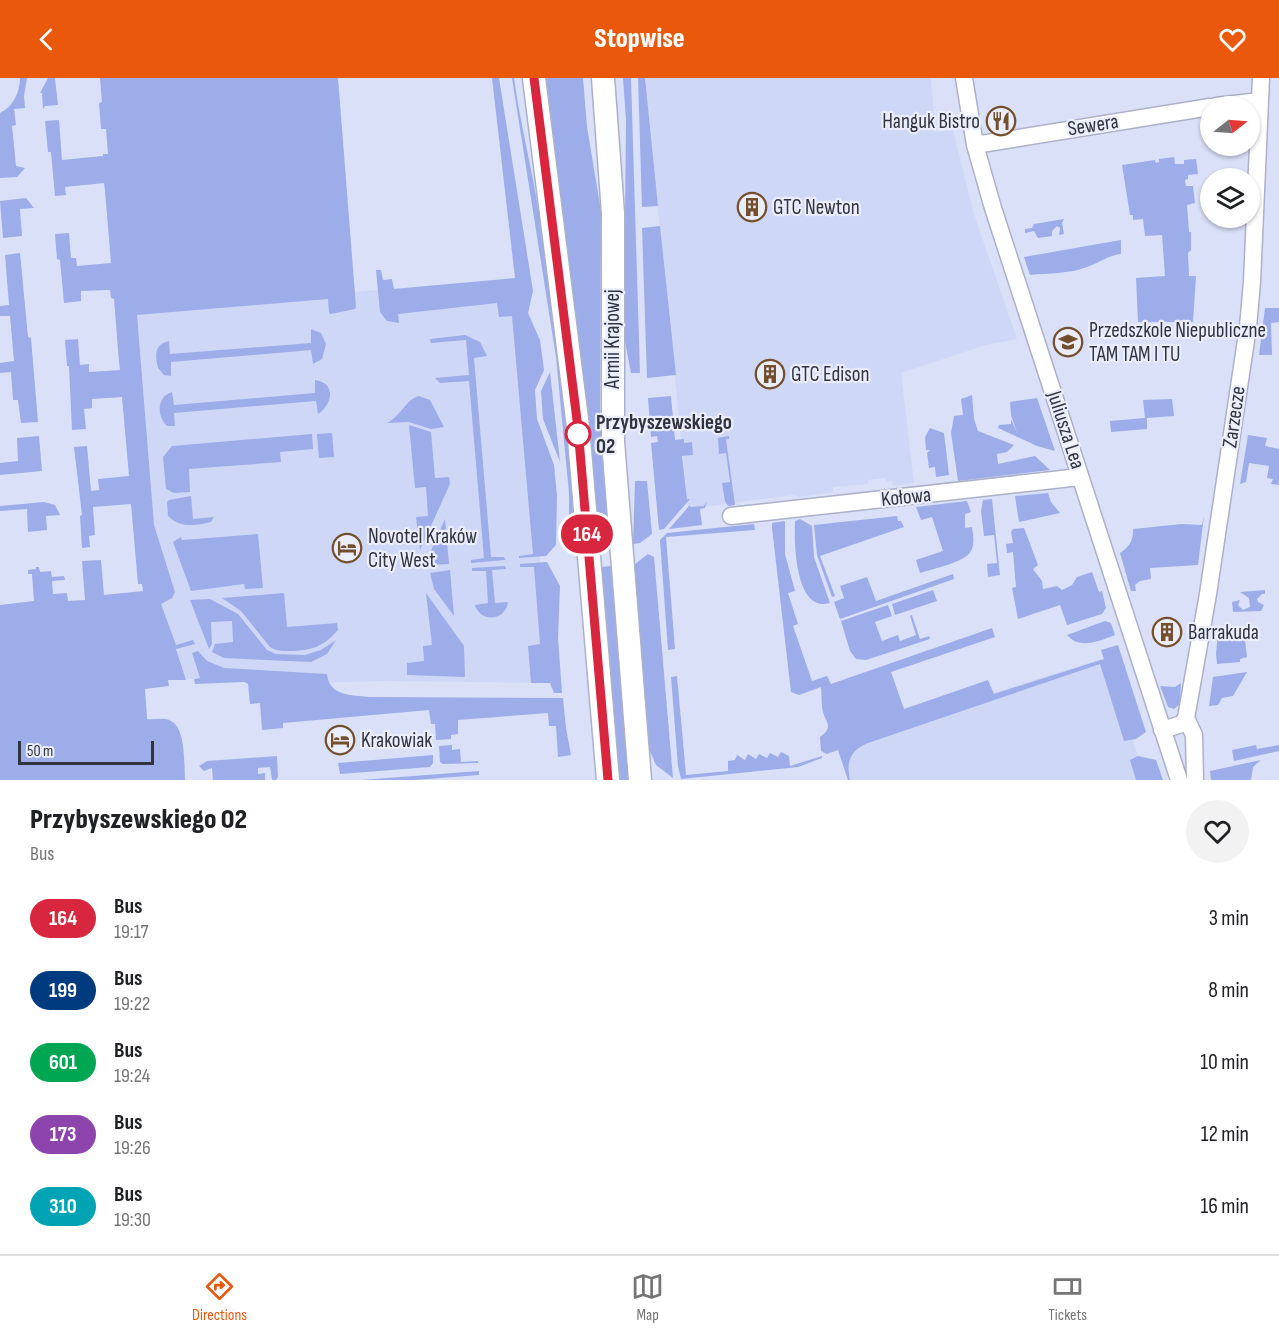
<!DOCTYPE html>
<meta charset="utf-8">
<style>
body{margin:0;font-family:"Sofia Sans Condensed",sans-serif;background:#f2f2f2;color:#202124;height:100vh;display:flex;flex-direction:column;font-size:22px;white-space:nowrap}
*{box-sizing:border-box;margin:0}
p{font-size:20px;color:#757577}
.icon{flex:none;width:33px;height:33px;fill:none;stroke:currentColor;stroke-width:2;stroke-linecap:round;stroke-linejoin:round}
.map{position:relative;height:702px;overflow:hidden}
.details{display:flex;flex-direction:column;background:#fff;flex:1}
.details>*{flex:none}
.badge{padding:0 12px;border-radius:20px;font-size:21px;line-height:39px}
.needle{width:39px;rotate:73deg}
.tools{position:absolute;left:1200px;top:18px;display:grid;gap:12px}
.tools a{display:grid;place-items:center;width:60px;height:60px;border-radius:50%;background:#fff;box-shadow:0 2px 4px #0004;font-size:30px}
.scale{position:absolute;left:18px;bottom:15px;width:136px;box-sizing:border-box;padding-left:6px;border:3px solid #31343d;border-top:0;font-size:16px;line-height:21px;white-space:nowrap;color:#31343d;-webkit-text-stroke:4px #e9edfc;paint-order:stroke}
.map>.badge{position:absolute;translate:-50% -50%;box-shadow:0 0 0 3px #fff}
.round{display:grid;place-items:center;flex:none;width:63px;height:63px;border-radius:32px;background:#f2f2f2}
.headline{display:flex;align-items:center;justify-content:space-between;height:102px;padding:0 30px}
h1{font-size:28px;font-weight:800;line-height:45px}
ul{padding:0;list-style:none}
li{display:flex;align-items:center;gap:18px;height:72px;padding:0 30px}
li div{flex:1}
li b{display:block;font-size:22px}
li em{font-style:normal}
li .badge{min-width:66px;font-weight:700;text-align:center}
header{display:flex;justify-content:space-between;align-items:center;height:78px;padding:0 30px;background:#ea580c;color:#fff;font-size:27px;font-weight:800}
.tabs{display:flex;justify-content:space-around;align-items:center;height:84px;border-top:2px solid #e0e0e0;background:#fff;font-size:16px;color:#757577}
.tabs a{display:grid;justify-items:center;gap:3px}
.tabs .on{color:#ea580c}
.map>svg:first-child{display:block}
.built{fill:#cfd7f6}
.green{fill:#9dadea}
.lines{fill:none;stroke-linecap:round;stroke-linejoin:round}
.minor-casing{stroke:#abb1c8;stroke-width:19}
.secondary-casing{stroke:#abb1c8;stroke-width:25}
.minor{stroke:#fff;stroke-width:16}
.secondary{stroke:#fff;stroke-width:22}
.line-casing{stroke:#fff;stroke-width:14}
.line{stroke:#d7263d;stroke-width:9}
.stop-dot{fill:#fff;stroke:#d7263d;stroke-width:3}
.labels{text-anchor:middle;dominant-baseline:central;stroke-width:4.5;stroke-linejoin:round;paint-order:stroke}
.poi-label{font-size:21px;fill:#31343d;stroke:#e9edfc;text-anchor:start}
.street-label{font-size:21px;fill:#31343d;stroke:#e9edfc}
.stop-label{font-size:21px;font-weight:bold;fill:#31343d;stroke:#e9edfc;text-anchor:start}
</style>
<header><svg class="icon" aria-label="back" viewBox="0 0 24 24"><path d="M15 5l-7 7 7 7"/></svg>Stopwise<svg class="icon" aria-label="heart" viewBox="0 0 24 24"><path d="M12 20l-8-8c-3-5 5-10 8-4 3-6 11-1 8 4z"/></svg></header>
<div class="map">
<svg width="1279" height="702" viewBox="0 0 1279 702">
<rect width="100%" height="100%" fill="#d9e0f7"/>
<path class="built" d="M645 0H931L935 54 953 52 974 136 1017 261 986 267 901 295 914 405 893 408 892 403 887 404 885 400 868 402V406L833 409V414L799 419 793 417 688 431Z
M515 201 551 605 385 603 319 605 262 613 240 600 186 601 153 518 126 232Z
M1104 580 1146 702H848L838 672 905 643Z"/>
<path class="green" d="M20 0H27L24 18 25 30 14 31 16 47 12 48 16 88 25 90 17 99 0 100V35C13 29 20 14 20 0Z
M48 0H55L58 27 45 28 43 31 42 15H40Z
M100 0H338L356 229 355 231 331 236 329 235 328 221 137 237 154 447 175 514 172 520 161 526 176 567 193 562 195 566 176 571 186 602H168L169 608 145 611 147 641C154 642 165 639 171 643 186 650 184 687 185 702H0V527L34 523 32 496H28V492L36 491V489H39L40 494 51 493 52 499 64 498 65 502 52 503 53 516 67 515 68 523 85 522 82 483 101 482 104 517 143 513 142 506H138L131 426 93 429 95 457 89 458 90 469 82 470 80 438 82 437 74 369 87 368 91 413 99 412 98 401 129 398 122 319 92 321V330L84 331 86 351 72 352 69 288H67L65 262 78 261 80 287 89 286V294L120 292 119 284 114 221 111 220 110 212 81 213V223L64 225 60 182 57 181 55 156 69 155 71 180H76L77 188 111 185 105 113 104 105 65 109 66 117 55 118 51 74H48L45 43 59 42 62 82 103 78V76H108L106 51H101L99 25 102 24Z
M492 0H499L533 213 528 235 540 262 544 292 535 312 537 341 554 387 557 418 556 467 546 478 519 480V478L533 476 512 238 499 239 497 225 398 236 399 245 387 243 380 234 376 192H381L383 202 392 201 394 211 515 200Z
M512 0H514C520 45 532 90 539 135 557 246 567 359 577 471L570 468 569 464V415L556 279Z
M546 0H583L587 49 601 133 600 328 610 468 600 469 588 340Z
M623 0H631L640 295H631L624 258 626 42Z
M638 0H645L658 128 642 129Z
M1174 79 1175 86H1184V82L1196 81 1198 96 1188 97V101L1185 102 1186 108H1193L1195 125 1187 127 1189 154H1191V172L1188 175 1189 198H1196L1193 244H1138L1136 200 1165 198 1162 157 1145 158 1143 141 1133 142V137H1130L1122 87 1155 82 1156 85 1159 84V81Z
M26 120 34 130 20 131 22 158 3 160 0 123Z
M1064 141 1062 145 1064 156 1059 157 1060 150 1057 148 1052 153V158L1038 160 1034 153 1025 155V151L1032 150 1034 146Z
M660 148 676 297 647 300 642 150Z
M1121 162V176C1108 177 1099 185 1087 189 1069 196 1048 195 1030 197L1024 179Z
M20 175 28 259 31 260 38 344 21 345 18 322H13L11 294 0 295V285L14 283 10 238H0V228L9 227 5 177Z
M1265 230H1279V244L1271 245 1272 277H1259Z
M311 251 321 255 326 266 322 281 313 286 311 272 171 284V298L164 297 158 290C155 278 154 266 169 263L170 276 311 265Z
M465 257 480 264 487 278 474 280 491 479H504L505 482 471 485V482L484 480 469 303 440 305 435 300 469 297 466 262 431 265 430 261Z
M550 294 560 384 543 341 541 313Z
M315 302C337 305 332 327 318 336L316 323 174 335 175 348H167C157 338 156 319 172 314L174 327 315 315Z
M972 317 974 341 978 353 1014 367 1007 374 997 376 998 386 1035 378 1050 392 958 403 951 355 954 338 963 337 961 321Z
M419 318 430 322 444 349 431 351 409 344 387 345C402 337 406 321 419 318Z
M671 318 675 362 684 361V365L692 364 693 377 682 378 687 421H690L664 451 659 452 651 365 658 364 657 358 651 359 648 320Z
M1037 320 1055 373 1037 368 998 350 999 347 1011 346V341L1017 355 1011 337 1010 324Z
M1172 321 1174 338 1147 340V351L1111 354 1110 343 1145 340 1143 322Z
M409 347 431 354 435 400 449 399 450 406 420 472 416 439 428 438 426 409 415 410Z
M930 350 944 355 949 397 936 399 935 389 929 390 927 375 930 372H926L925 359Z
M332 355 334 379 319 380 317 356Z
M312 356 313 371 280 374 281 384 189 391 190 414 174 415 166 411 163 379 172 368Z
M1248 357 1267 360 1265 368 1279 371V407L1271 406 1273 401 1267 400 1269 388 1249 385 1246 404 1240 406Z
M39 358 42 393 0 397V385L18 383 17 360Z
M729 358V361H726L735 427 728 428 725 423 722 405 730 404 726 375 719 376 718 360Z
M635 403H647L652 456 640 465 633 466Z
M1048 415 1051 424 1060 435 1019 444 1015 418Z
M191 418 193 441 214 439 211 444C196 448 179 450 168 438L167 424 169 422Z
M992 421 1000 497 988 499 987 486 997 485 994 457 984 458 981 433 983 422Z
M707 423 705 430 700 431 702 447 669 451 690 427V429L704 428Z
M967 423 971 434 965 436V450L972 449C973 457 975 466 971 473 966 484 932 491 920 495L916 482 943 473 932 439 921 442 916 429Z
M44 424 55 427 60 437 46 438 47 452 28 454 27 431 0 433V428Z
M897 438 898 443H901L904 449 820 478 835 518 832 519 817 477 814 447Z
M1204 438 1198 487 1150 490 1151 501 1140 503 1135 507 1136 513H1131L1120 475C1130 468 1133 463 1133 451L1182 446 1202 447Z
M445 441 449 486 430 487V475Z
M800 441 812 448 814 479 830 525C795 535 794 465 795 443Z
M785 443V476L795 513 788 515 798 546 793 548 812 603 827 598 831 606 992 550 995 559 891 594 904 631 988 602 994 616 1104 581 1101 572 1118 567 1146 654 1136 661 1124 663 1100 586 868 665C850 673 846 683 850 702H848L838 672 827 676 821 673 820 659C834 649 826 645 823 634 821 626 822 617 821 609L799 617 791 614 772 450V445Z
M754 446 755 452 666 459 675 571 668 572 660 462 667 455Z
M1024 450 1038 487 1033 491 1042 503 1043 511 1057 508 1062 512 1072 507 1077 499 1092 494 1099 514 1102 513 1106 530 1102 536 1067 547 1060 527 1018 541 1012 510 1016 509 1013 474 1007 475 1006 466 1013 465 1011 454 1013 451Z
M258 456 263 510 245 511 244 506 191 513 173 464 181 459 182 462Z
M648 476 654 479 673 700 656 687 647 666 649 665 634 487Z
M547 484 560 508 558 560 562 615H554L550 605H531L528 568 540 566 534 489H520V486Z
M505 488 506 491 492 492 495 525 508 524C506 543 480 545 475 527L488 525 486 493H472V490Z
M611 488 629 702H619L601 489Z
M450 492 454 538 434 511 430 495Z
M953 496 954 501 840 541 834 524 844 520 840 508 867 499 876 523Z
M933 512 937 523 895 537 892 526Z
M1265 512V516H1262L1257 521 1258 524 1264 527 1261 533 1233 534 1232 524 1240 522 1238 527 1243 532 1250 529 1249 520 1240 514Z
M284 515 287 549 337 545 338 552C323 569 311 573 289 573 282 573 276 573 270 569L241 533 222 520Z
M426 515 464 568 465 599 407 597V585L424 583 423 568 432 567Z
M210 521 238 536 267 572 276 576 305 577 321 572 336 562 327 576 311 584 224 580 212 574 215 566 233 564 232 543 211 544 212 566 209 571 190 522Z
M888 527 892 538 875 544 882 563 898 557 900 563 916 557 910 538 912 537 920 561 929 558 930 561 866 582 856 581 850 573 841 543Z
M1105 543 1111 545 1115 557C1099 563 1080 572 1067 557Z
M1244 551 1241 558 1245 562 1247 579 1240 581V584L1217 586 1216 576 1218 554Z
M198 573 207 583 224 590 327 596C329 618 351 617 369 619L563 620 566 650 571 677 558 679 556 648H549L548 635 458 642V656L451 657V661L436 662 435 646H431L429 632 283 645V650L262 652 260 625 250 626 248 606 244 604 195 606 194 601 200 600 192 575Z
M1247 594 1233 618 1222 620 1218 627 1209 628 1213 599Z
M677 598 686 697 728 693V683L735 682 737 677 745 682 748 676 756 681 759 676 767 680 770 675 778 679 781 674 789 678 790 688 822 678V680L798 689 681 701 678 688 671 599Z
M1181 605 1180 626 1174 631 1168 629 1160 608 1175 609Z
M452 667V672L460 671 461 684 478 683V685L443 686 440 684 439 668Z
M1256 667 1257 671 1279 667V673L1234 683 1232 672Z
M433 677V685L430 689 340 696 338 685Z
M277 678 278 699 276 702H272L270 689 258 690V696L265 695V702H213L212 690 204 693 199 688 207 683Z
M1138 678 1156 682 1163 702H1136L1130 682Z
M1261 682 1253 689 1251 702H1211L1210 693Z
M479 693V697L415 702H361Z"/>
<g class="lines">
<g class="minor-casing">
<path id="minor" d="M964 0 975 67 993 130 1179 702
M1216 28 1260 23
M975 67 1210 29
M731 438 1080 399
M1186 640 1194 657 1195 702
M1162 652 1182 646 1186 640 1208 516 1248 249 1252 204 1261 0"/>
</g>
<g class="secondary-casing">
<path id="secondary" d="M534 0 578 349 608 702
M603 0 613 135V364L640 702"/>
</g>
<use href="#minor" class="minor"/>
<use href="#secondary" class="secondary"/>
</g>
<g class="lines">
<g class="line-casing">
<path id="line" d="M534 0 578 350 608 702"/>
</g>
<use href="#line" class="line"/>
</g>
<defs>
<g id="restaurant-ring" transform="scale(1.5)"><circle r="9.5" fill="#e9edfc" stroke="#754f2b" stroke-width="1.5"/><path d="M-5-6h1v4h1v-4h1v4h1v-4h1v5L-1.5 .5V6h-2V.5L-5-1ZM5-6V6H3V1.5H1.5Q1.5-4 5-6Z" fill="#754f2b"/></g>
<g id="building-ring" transform="scale(1.5)"><circle r="9.5" fill="#e9edfc" stroke="#754f2b" stroke-width="1.5"/><path d="M-4-6H4V6H1V3H-1V6H-4ZM-2.5-4.3h1.7v1.8h-1.7ZM.8-4.3h1.7v1.8H.8ZM-2.5-1h1.7V.8h-1.7ZM.8-1h1.7V.8H.8Z" fill="#754f2b"/></g>
<g id="school-ring" transform="scale(1.5)"><circle r="9.5" fill="#e9edfc" stroke="#754f2b" stroke-width="1.5"/><path d="M0-5L7-2L0 1L-7-2ZM-4 1L0 2.5L4 1V4Q0 6-4 4Z" fill="#754f2b"/></g>
<g id="hotel-ring" transform="scale(1.5)"><circle r="9.5" fill="#e9edfc" stroke="#754f2b" stroke-width="1.5"/><path d="M-6-4.5h1.5V1H6V5H4.5V3h-9V5H-6ZM-4 0a1.8 1.8 0 1 1 3.6 0ZM.5 0V-2.5h3Q6-2.5 6 0Z" fill="#754f2b"/></g>
</defs>
<g fill-rule="evenodd">
<use href="#restaurant-ring" x="1001" y="43"/>
<use href="#building-ring" x="752" y="129"/>
<use href="#school-ring" x="1068" y="264"/>
<use href="#building-ring" x="770" y="296"/>
<use href="#hotel-ring" x="347" y="470"/>
<use href="#building-ring" x="1167" y="554"/>
<use href="#hotel-ring" x="340" y="662"/>
</g>
<circle class="stop-dot" cx="578" cy="356" r="12"/>
<g class="labels">
<g class="poi-label">
<text x="980" y="43" text-anchor="end">Hanguk Bistro</text>
<text x="773" y="129">GTC Newton</text>
<text x="1089" y="252">Przedszkole Niepubliczne<tspan x="1089" dy="24">TAM TAM I TU</tspan></text>
<text x="791" y="296">GTC Edison</text>
<text x="368" y="458">Novotel Kraków<tspan x="368" dy="24">City West</tspan></text>
<text x="1188" y="554">Barrakuda</text>
<text x="361" y="662">Krakowiak</text>
</g>
<g class="street-label">
<text transform="translate(1093 47) rotate(-9)">Sewera</text>
<text transform="translate(612 261) rotate(-90)">Armii Krajowej</text>
<text transform="translate(1234 339) rotate(-82)">Zarzecze</text>
<text transform="translate(1066 352) rotate(72)">Juliusza Lea</text>
<text transform="translate(906 419) rotate(-6)">Kołowa</text>
</g>
<g class="stop-label">
<text x="596" y="344">Przybyszewskiego<tspan x="596" dy="24">02</tspan></text>
</g>
</g>
</svg>
<div class="tools">
<a><svg class="needle" viewBox="-14 -14 28 28"><path d="M0-13l5 13h-10z" fill="#e53935"/><path d="M0 13l5-13h-10z" fill="#757577"/></svg></a>
<a><svg class="icon" aria-label="layers" viewBox="0 0 24 24"><path d="M12 4l9 5-9 5-9-5zM3 14l9 5 9-5"/></svg></a>
</div>
<div class="scale">50 m</div>
<b class="badge" style="left:587px;top:456px;background:#d7263d;color:#fff">164</b>
</div>
<section class="details">
<div class="headline"><div><h1>Przybyszewskiego 02</h1><p>Bus</p></div><a class="round"><svg class="icon" aria-label="heart" viewBox="0 0 24 24"><path d="M12 20l-8-8c-3-5 5-10 8-4 3-6 11-1 8 4z"/></svg></a></div>
<ul>
<li><span class="badge" style="background:#d7263d;color:#fff">164</span><div><b>Bus</b><p>19:17</p></div><em>3 min</em></li>
<li><span class="badge" style="background:#003b80;color:#fff">199</span><div><b>Bus</b><p>19:22</p></div><em>8 min</em></li>
<li><span class="badge" style="background:#00a651;color:#fff">601</span><div><b>Bus</b><p>19:24</p></div><em>10 min</em></li>
<li><span class="badge" style="background:#8e44ad;color:#fff">173</span><div><b>Bus</b><p>19:26</p></div><em>12 min</em></li>
<li><span class="badge" style="background:#00a3b4;color:#fff">310</span><div><b>Bus</b><p>19:30</p></div><em>16 min</em></li>
</ul>
</section>
<nav class="tabs">
<a class="on"><svg class="icon" aria-label="directions" viewBox="0 0 24 24"><path d="M12 3l9 9-9 9-9-9zM9 14v-3h6M13 9l2 2-2 2"/></svg>Directions</a>
<a><svg class="icon" aria-label="map" viewBox="0 0 24 24"><path d="M3 6l6-2 6 2 6-2v14l-6 2-6-2-6 2zM9 4v14M15 6v14"/></svg>Map</a>
<a><svg class="icon" aria-label="tickets" viewBox="0 0 24 24"><path d="M3 7h18v10H3zM15 7v10"/></svg>Tickets</a>
</nav>
